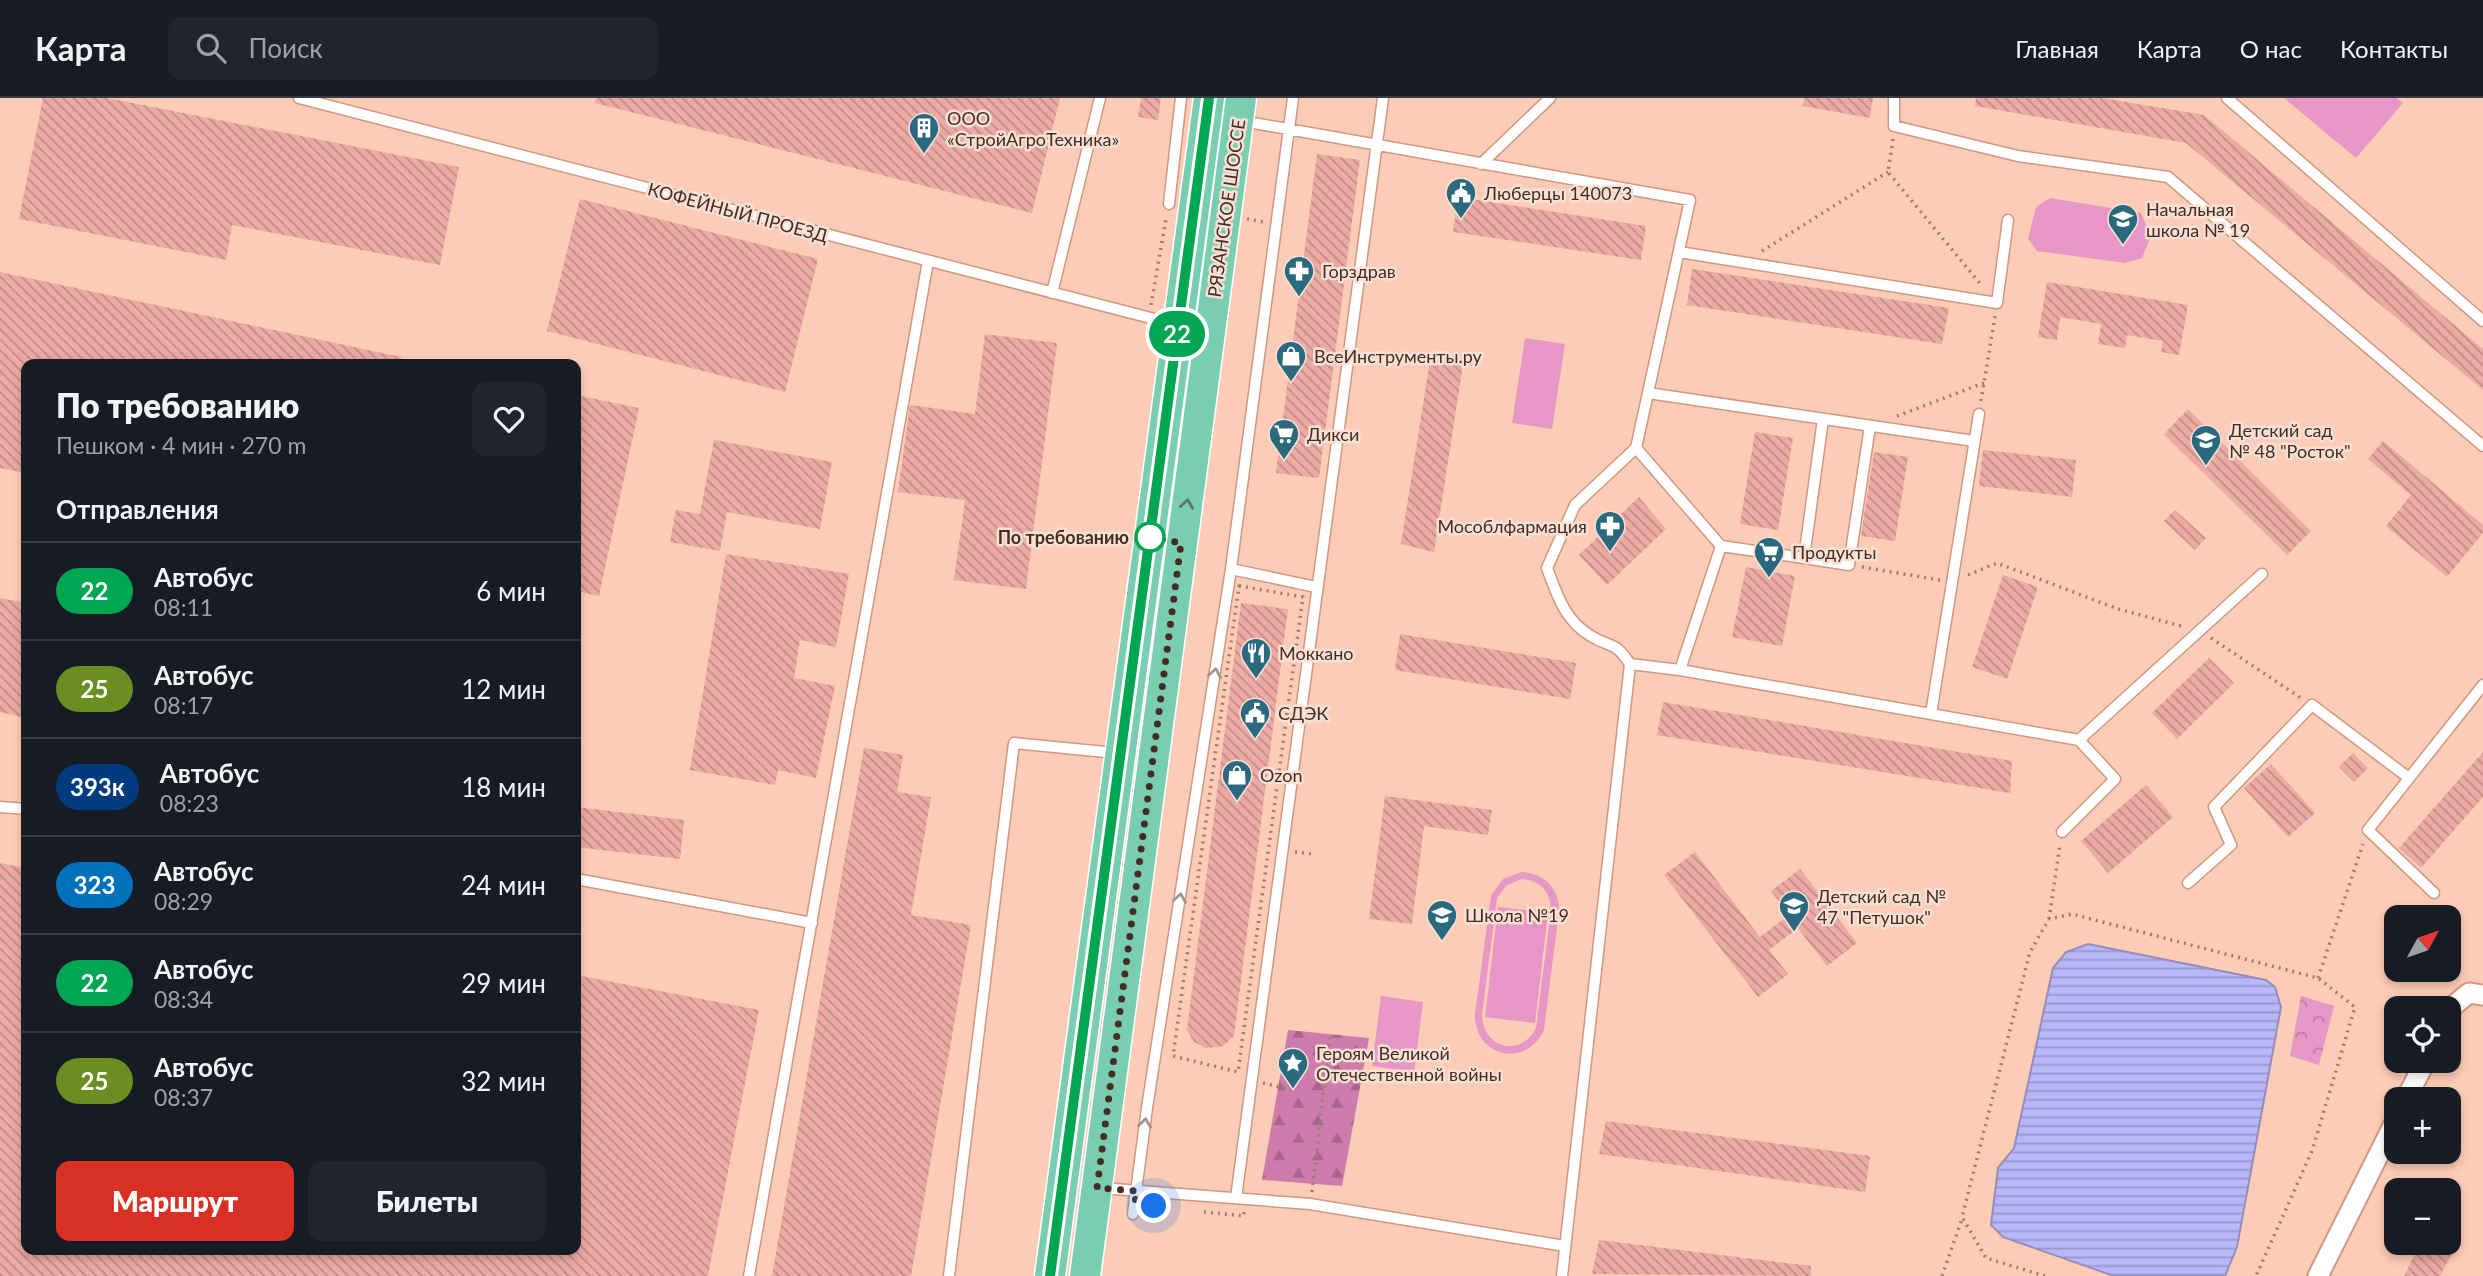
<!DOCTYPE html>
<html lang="ru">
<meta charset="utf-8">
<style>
body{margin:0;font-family:Lato,sans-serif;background:#20242c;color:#f1f3f6;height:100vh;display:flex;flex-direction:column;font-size:26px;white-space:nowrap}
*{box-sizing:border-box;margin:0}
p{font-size:23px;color:#9ea1a6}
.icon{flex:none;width:38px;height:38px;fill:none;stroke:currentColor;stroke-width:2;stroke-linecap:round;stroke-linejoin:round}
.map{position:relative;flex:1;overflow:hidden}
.side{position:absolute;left:21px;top:261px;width:560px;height:896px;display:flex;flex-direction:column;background:#171b24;border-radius:14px;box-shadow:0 4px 10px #0003}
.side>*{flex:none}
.badge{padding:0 14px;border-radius:23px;font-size:24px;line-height:46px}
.needle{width:46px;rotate:50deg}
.buttons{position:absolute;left:2384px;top:807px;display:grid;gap:14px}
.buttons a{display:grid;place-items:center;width:77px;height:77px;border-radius:14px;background:#171b24;box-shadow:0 4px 10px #0003;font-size:35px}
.you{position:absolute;width:35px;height:35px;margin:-18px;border:5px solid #fff;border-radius:50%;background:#1a73e8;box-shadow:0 0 0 10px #1a73e833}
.map>.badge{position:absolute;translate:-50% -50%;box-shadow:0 0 0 4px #fff}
h2{padding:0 35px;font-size:26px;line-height:63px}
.round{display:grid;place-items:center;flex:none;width:74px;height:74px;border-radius:14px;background:#20242c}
.head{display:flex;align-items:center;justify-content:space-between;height:119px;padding:0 35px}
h1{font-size:33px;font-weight:800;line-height:52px}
.button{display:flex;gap:14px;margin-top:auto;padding:14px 35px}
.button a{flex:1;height:80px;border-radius:14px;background:#d93025;color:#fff;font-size:28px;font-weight:800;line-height:80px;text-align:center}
.button a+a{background:#20242c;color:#f1f3f6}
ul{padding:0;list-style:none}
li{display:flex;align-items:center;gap:21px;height:98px;padding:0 35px;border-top:2px solid #363941}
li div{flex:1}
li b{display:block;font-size:26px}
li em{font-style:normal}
li .badge{min-width:77px;font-weight:700;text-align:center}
header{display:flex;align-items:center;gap:42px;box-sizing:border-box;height:98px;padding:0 35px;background:#171b24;border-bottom:2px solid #363941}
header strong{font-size:33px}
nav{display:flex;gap:38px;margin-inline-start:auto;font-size:24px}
.search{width:490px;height:63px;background:#20242c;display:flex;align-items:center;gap:18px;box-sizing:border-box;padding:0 24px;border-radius:14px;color:#9ea1a6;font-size:26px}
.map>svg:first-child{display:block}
.forest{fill:url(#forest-firs)}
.park{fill:url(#park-crowns)}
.garden{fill:#e697c5;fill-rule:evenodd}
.water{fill:url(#water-rules);stroke:#958eb9;stroke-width:2}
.building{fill:url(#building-back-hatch)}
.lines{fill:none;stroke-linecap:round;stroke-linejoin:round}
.service-casing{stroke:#d2977e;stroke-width:13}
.minor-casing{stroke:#d2977e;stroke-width:23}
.primary-casing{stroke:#fff;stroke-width:33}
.path{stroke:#a17c6c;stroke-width:3.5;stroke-dasharray:2 5;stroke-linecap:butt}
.service{stroke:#fff;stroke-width:10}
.minor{stroke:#fff;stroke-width:19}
.primary{stroke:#79cdb1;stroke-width:30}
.oneway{stroke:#5c7563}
.oneway2{stroke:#a29691}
.line-casing{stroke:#fff;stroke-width:16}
.line{stroke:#00a651;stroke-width:10}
.walk{stroke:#452d23;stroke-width:7;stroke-dasharray:0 12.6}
.stop-dot{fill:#fff;stroke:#00a651;stroke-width:3.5}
.labels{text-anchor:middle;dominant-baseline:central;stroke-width:5;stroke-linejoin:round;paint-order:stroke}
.poi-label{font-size:18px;fill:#452d23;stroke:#f9dfd4;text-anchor:start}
.street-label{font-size:18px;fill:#452d23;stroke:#f9dfd4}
.stop-label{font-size:18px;font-weight:bold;fill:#452d23;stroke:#f9dfd4;text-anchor:end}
</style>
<header>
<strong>Карта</strong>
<div class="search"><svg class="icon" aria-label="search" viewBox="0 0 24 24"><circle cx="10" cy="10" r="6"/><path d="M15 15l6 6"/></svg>Поиск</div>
<nav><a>Главная</a><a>Карта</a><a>О нас</a><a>Контакты</a></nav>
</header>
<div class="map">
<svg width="2483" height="1178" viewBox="0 0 2483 1178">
<defs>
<pattern id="forest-firs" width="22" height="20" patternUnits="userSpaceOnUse" patternTransform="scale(1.75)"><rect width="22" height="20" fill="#cd7cac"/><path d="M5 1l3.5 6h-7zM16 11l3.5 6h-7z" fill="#a8668c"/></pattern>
<pattern id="park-crowns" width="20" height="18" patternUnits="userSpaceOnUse" patternTransform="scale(1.75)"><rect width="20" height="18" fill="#e697c5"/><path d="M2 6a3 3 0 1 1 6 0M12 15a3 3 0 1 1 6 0" fill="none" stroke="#bc7ca0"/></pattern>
<pattern id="water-rules" width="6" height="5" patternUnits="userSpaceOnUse" patternTransform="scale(1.75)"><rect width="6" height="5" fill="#b7b7f9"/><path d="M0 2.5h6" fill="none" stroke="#9795c9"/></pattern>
<pattern id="building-back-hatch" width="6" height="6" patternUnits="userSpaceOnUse" patternTransform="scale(1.75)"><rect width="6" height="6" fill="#ecaaa4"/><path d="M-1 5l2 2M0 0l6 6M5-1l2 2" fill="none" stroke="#c18b85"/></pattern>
</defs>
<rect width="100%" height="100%" fill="#fdccb6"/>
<path class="forest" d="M1288 932 1369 940 1342 1088 1262 1082Z"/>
<path class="park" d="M2301 898 2334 908 2319 967 2290 958Z"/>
<path class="garden" d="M2284 0H2397L2403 5 2356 60Z
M2050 100 2141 115 2151 138 2142 160 2125 165 2037 153 2028 141 2036 109Z
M1525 240 1565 246 1552 331 1512 325Z
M1522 774C1545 775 1560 791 1559 814L1544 932C1526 971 1474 959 1475 916L1491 798 1503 781ZM1522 781C1540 782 1551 794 1551 812L1536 930C1521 960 1483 951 1482 917L1497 800 1507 787Z
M1498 809 1548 815 1535 925 1485 919Z
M1381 898 1423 904 1414 974 1372 968Z"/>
<path class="water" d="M2088 846 2266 882 2275 889 2281 909 2237 1149 2225 1178H2114L2003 1139 1991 1127 1998 1070 2014 1050 2053 870 2066 854Z"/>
<path class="building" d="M43 0H107L459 69 440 167 232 127 226 162 19 121Z
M596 0H1060L1032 115 595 5Z
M1141 0H1161L1158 22 1138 19Z
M1804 0H1873L1870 20 1803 8Z
M1976 0H2102L2204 17 2483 251V292L2186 45 1975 8Z
M1317 56 1360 62 1319 380 1276 375Z
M1458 99 1646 128 1641 162 1453 134Z
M580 101 818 161 785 294 547 233Z
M1692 171 1949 210 1942 246 1687 207Z
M0 174 401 259V266H26V375L0 370Z
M2047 184 2188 207 2179 257 2161 254 2163 243 2127 237 2125 250 2098 246 2101 226 2060 219 2057 242 2038 239Z
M985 236 1057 245 1026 491 954 482 965 402 898 394 910 307 975 316Z
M1431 256 1464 260 1434 454 1401 446Z
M576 297 639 310 599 498 576 493Z
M2188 311 2311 433 2287 457 2164 336Z
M1755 334 1793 340 1778 432 1740 426Z
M714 342 832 364 820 431 727 414 720 453 670 444 676 412 700 416Z
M2383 343 2483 427V435L2447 479 2386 428 2411 397 2368 361Z
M1983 352 2076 362 2072 399 1979 388Z
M1874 354 1908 359 1895 443 1861 438Z
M1639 399 1666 431 1607 487 1579 457Z
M2175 412 2206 440 2195 452 2164 423Z
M726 456 849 476 836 549 800 542 794 580 835 588 816 680 778 672 775 687 690 672Z
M1746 469 1795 478 1782 548 1732 539Z
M2003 477 2038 489 2007 581 1972 569Z
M0 500 26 505V620L0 614Z
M1241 505 1288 511 1234 938 1223 948 1207 950 1194 944 1187 932Z
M1400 536 1576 565 1570 601 1395 572Z
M2209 560 2234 585 2177 641 2152 615Z
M1663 604 2012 663 2010 695 1657 637Z
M864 650 903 657 897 694 931 699 911 817 971 827 911 1178H772Z
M2483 654V699L2421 770 2399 750Z
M2353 655 2368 670 2354 684 2339 669Z
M2271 666 2315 715 2288 739 2244 690Z
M2146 687 2173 719 2108 775 2081 743Z
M1385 698 1492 712 1488 737 1424 728 1412 826 1369 821Z
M576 709 684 722 680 761 576 749Z
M1695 754 1760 839 1789 817 1771 793 1800 771 1857 845 1827 868 1798 830 1769 852 1788 876 1758 899 1664 777Z
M0 765 26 770V1152H576V877L759 912 708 1178H0Z
M1606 1023 1870 1058 1865 1094 1599 1056Z
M1599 1142 1811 1168V1178L1592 1176Z
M2421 1144H2458L2440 1178H2404Z"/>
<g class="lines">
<g class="service-casing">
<path id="service" d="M299 0 1174 226
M1293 0 1231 471 1316 489
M1894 0V28L2018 58 2168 79 2483 348
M2227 0 2483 223
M1242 23 1690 102 1636 350 1575 407 1547 470C1557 497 1565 523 1591 538 1612 551 1614 542 1630 566L1562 1178
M1481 66 1550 0
M1169 106 1181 0
M1679 154 1997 205 2008 122
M1052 195 1100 0
M1648 295 1974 343
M1721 448 1804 460 1823 321
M1804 460 1849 467 1870 328
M1630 566 1680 572 1721 448 1636 350
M1680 572 2079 642 2262 476
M1931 616 1979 316
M0 709 26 711
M2062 734 2115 681 2079 642
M576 781 812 825
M2188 785 2231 747 2214 709 2312 607 2409 680
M2434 795 2368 732 2483 587
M1101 1090 1310 1106 1565 1148
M1236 1100 1383 0
M1133 1116 1147 1010 1231 471
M749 1178 928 163
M949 1178 1014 645 1116 655"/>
</g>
<g class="minor-casing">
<path id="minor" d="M2448 917 2453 908 2469 895 2483 897
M2406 1001 2426 962
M2318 1178 2396 1022"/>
</g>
<g class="primary-casing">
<path id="primary" d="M1050 1178 1209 0
M1085 1178 1241 0"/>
</g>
<path class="path" d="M1893 41 1888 74 1982 188
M1247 121 1264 124
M1762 153 1888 74
M1151 207 1166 121
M1981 303 1995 218
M1897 318 1984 285
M1862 469 1940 482
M1968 477 1997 465 2118 511 2185 529
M1239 488 1303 499 1238 974 1173 958Z
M2211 540 2301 600
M1295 754 1312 756
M2049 821 2060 747
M2318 880 2363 746
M1263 985 1293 992
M1312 1094 1330 936
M1204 1114 1244 1118V1114
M1942 1178 1962 1121
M2045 1178 1986 1160 1962 1119 2030 854 2049 821 2072 816 2318 880 2355 909 2312 1053 2256 1178"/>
<use href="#service" class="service"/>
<use href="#minor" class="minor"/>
<use href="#primary" class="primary"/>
</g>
<defs><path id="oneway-chevron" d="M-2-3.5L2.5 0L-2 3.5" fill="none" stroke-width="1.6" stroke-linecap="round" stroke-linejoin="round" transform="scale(1.75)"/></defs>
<use class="oneway" href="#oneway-chevron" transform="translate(1187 406) rotate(-82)"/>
<g class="oneway2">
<use href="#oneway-chevron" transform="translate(1215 575) rotate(-81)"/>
<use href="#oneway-chevron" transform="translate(1180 800) rotate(-81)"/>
<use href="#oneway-chevron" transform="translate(1145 1025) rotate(-83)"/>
</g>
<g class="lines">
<g class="line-casing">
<path id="line" d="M1050 1178 1209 0"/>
</g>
<use href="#line" class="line"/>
<path class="walk" d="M1150 439 1181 445 1097 1090 1137 1093 1135 1104 1154 1108"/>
</g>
<defs>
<g id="building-pin" transform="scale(1.575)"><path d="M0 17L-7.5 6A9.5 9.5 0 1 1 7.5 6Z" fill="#2a697e" stroke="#f9dfd4"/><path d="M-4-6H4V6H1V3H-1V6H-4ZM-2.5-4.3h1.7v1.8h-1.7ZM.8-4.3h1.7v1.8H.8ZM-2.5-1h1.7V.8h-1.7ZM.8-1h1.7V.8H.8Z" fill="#fff"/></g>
<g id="civic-pin" transform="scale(1.575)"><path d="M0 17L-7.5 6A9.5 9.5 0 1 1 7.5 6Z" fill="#2a697e" stroke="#f9dfd4"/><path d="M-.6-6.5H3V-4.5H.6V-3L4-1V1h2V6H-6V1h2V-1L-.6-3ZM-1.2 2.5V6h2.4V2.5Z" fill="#fff"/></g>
<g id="school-pin" transform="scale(1.575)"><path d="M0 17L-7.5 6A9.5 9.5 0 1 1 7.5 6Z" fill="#2a697e" stroke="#f9dfd4"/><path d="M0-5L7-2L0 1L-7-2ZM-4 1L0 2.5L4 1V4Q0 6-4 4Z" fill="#fff"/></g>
<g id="pharmacy-pin" transform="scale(1.575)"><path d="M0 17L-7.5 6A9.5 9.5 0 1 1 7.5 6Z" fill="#2a697e" stroke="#f9dfd4"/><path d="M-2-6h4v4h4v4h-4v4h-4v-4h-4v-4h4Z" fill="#fff"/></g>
<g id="shop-pin" transform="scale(1.575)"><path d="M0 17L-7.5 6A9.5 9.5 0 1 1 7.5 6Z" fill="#2a697e" stroke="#f9dfd4"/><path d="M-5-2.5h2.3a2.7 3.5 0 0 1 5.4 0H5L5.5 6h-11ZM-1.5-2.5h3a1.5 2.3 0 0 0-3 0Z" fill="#fff"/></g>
<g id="supermarket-pin" transform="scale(1.575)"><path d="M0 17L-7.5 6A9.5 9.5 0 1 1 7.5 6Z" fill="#2a697e" stroke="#f9dfd4"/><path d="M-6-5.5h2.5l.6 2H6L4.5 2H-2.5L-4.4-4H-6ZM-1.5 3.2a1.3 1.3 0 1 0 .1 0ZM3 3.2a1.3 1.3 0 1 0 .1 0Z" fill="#fff"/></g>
<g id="restaurant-pin" transform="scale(1.575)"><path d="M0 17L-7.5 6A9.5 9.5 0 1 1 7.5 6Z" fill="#2a697e" stroke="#f9dfd4"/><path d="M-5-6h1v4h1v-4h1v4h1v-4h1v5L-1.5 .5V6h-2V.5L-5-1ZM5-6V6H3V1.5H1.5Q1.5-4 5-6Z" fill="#fff"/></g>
<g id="sight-pin" transform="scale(1.575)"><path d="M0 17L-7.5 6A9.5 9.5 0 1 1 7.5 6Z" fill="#2a697e" stroke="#f9dfd4"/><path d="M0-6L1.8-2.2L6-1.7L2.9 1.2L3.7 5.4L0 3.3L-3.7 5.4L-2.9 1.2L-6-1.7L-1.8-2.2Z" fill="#fff"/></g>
</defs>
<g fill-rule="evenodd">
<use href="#building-pin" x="924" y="30"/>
<use href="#civic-pin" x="1461" y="95"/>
<use href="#school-pin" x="2123" y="121"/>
<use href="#pharmacy-pin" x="1299" y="173"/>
<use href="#shop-pin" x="1291" y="258"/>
<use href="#supermarket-pin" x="1284" y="336"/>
<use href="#school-pin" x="2206" y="342"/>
<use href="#pharmacy-pin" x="1610" y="428"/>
<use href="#supermarket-pin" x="1769" y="454"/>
<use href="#restaurant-pin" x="1256" y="555"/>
<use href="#civic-pin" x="1255" y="615"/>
<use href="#shop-pin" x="1237" y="677"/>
<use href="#school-pin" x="1794" y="808"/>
<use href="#school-pin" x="1442" y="817"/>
<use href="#sight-pin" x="1293" y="965"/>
</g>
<circle class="stop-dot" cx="1150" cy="439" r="14"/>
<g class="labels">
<g class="poi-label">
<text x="947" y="20">ООО<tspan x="947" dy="21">«СтройАгроТехника»</tspan></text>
<text x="1484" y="95">Люберцы 140073</text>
<text x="2146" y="111">Начальная<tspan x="2146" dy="21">школа № 19</tspan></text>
<text x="1322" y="173">Горздрав</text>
<text x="1314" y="258">ВсеИнструменты.ру</text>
<text x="2229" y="332">Детский сад<tspan x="2229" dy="21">№ 48 "Росток"</tspan></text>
<text x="1307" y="336">Дикси</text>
<text x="1587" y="428" text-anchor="end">Мособлфармация</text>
<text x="1792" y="454">Продукты</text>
<text x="1279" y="555">Моккано</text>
<text x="1278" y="615">СДЭК</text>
<text x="1260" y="677">Ozon</text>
<text x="1817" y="798">Детский сад №<tspan x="1817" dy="21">47 "Петушок"</tspan></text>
<text x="1465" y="817">Школа №19</text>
<text x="1316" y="955">Героям Великой<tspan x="1316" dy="21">Отечественной войны</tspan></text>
</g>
<g class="street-label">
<text transform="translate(1226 110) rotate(-82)">РЯЗАНСКОЕ ШОССЕ</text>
<text transform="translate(738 114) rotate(15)">КОФЕЙНЫЙ ПРОЕЗД</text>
</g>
<g class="stop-label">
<text x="1129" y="439">По требованию</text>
</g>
</g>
</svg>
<div class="buttons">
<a><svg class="needle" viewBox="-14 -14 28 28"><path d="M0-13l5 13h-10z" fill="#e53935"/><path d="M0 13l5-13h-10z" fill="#9ea1a6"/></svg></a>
<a><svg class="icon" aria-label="locate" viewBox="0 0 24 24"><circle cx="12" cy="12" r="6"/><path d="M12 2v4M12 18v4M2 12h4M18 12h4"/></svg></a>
<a>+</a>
<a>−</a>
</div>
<div class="you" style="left:1154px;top:1108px"></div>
<b class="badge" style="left:1177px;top:236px;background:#00a651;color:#fff">22</b>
<section class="side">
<div class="head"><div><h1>По требованию</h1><p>Пешком · 4 мин · 270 m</p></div><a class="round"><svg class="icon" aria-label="heart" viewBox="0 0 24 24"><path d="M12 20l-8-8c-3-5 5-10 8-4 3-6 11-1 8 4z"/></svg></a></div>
<h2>Отправления</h2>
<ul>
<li><span class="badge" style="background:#00a651;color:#fff">22</span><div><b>Автобус</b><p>08:11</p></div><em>6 мин</em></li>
<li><span class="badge" style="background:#6b8e23;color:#fff">25</span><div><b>Автобус</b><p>08:17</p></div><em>12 мин</em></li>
<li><span class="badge" style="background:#003b80;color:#fff">393к</span><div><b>Автобус</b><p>08:23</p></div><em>18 мин</em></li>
<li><span class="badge" style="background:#0072bc;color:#fff">323</span><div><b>Автобус</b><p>08:29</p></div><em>24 мин</em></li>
<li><span class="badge" style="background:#00a651;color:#fff">22</span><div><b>Автобус</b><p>08:34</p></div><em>29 мин</em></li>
<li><span class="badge" style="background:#6b8e23;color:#fff">25</span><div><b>Автобус</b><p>08:37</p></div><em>32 мин</em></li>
</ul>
<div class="button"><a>Маршрут</a><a>Билеты</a></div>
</section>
</div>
